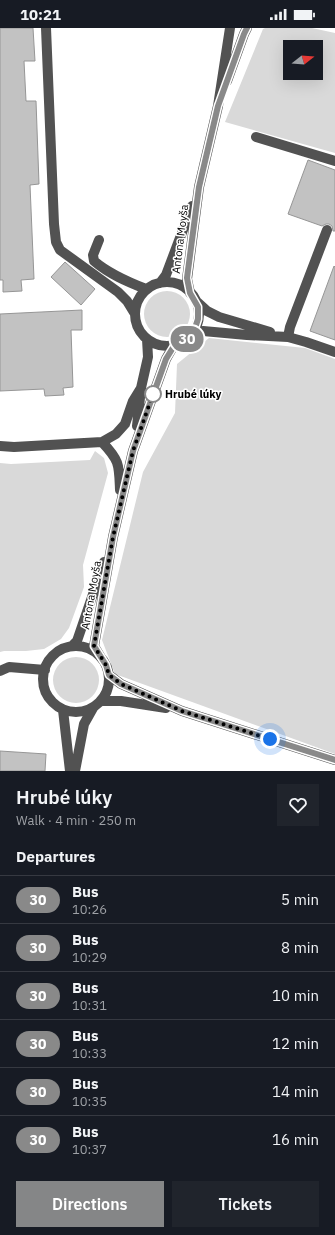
<!DOCTYPE html>
<meta charset="utf-8">
<style>
body{margin:0;font-family:"IBM Plex Sans",sans-serif;background:#20242c;color:#f1f3f6;height:100vh;display:flex;flex-direction:column;font-size:15px;white-space:nowrap}
*{box-sizing:border-box;margin:0}
p{font-size:13px;color:#9ea1a6}
.icon{flex:none;width:22px;height:22px;fill:none;stroke:currentColor;stroke-width:2;stroke-linecap:round;stroke-linejoin:round}
.map{position:relative;height:743px;overflow:hidden}
.details{display:flex;flex-direction:column;background:#171b24;flex:1}
.details>*{flex:none}
.badge{padding:0 8px;border-radius:13px;font-size:14px;line-height:26px}
.needle{width:26px;rotate:73deg}
.buttons{position:absolute;left:283px;top:12px;display:grid;gap:8px}
.buttons a{display:grid;place-items:center;width:40px;height:40px;border-radius:0px;background:#171b24;box-shadow:0 4px 16px #0002;font-size:20px}
.you{position:absolute;width:20px;height:20px;margin:-10px;border:3px solid #fff;border-radius:50%;background:#1a73e8;box-shadow:0 0 0 6px #1a73e833}
.map>.badge{position:absolute;translate:-50% -50%;box-shadow:0 0 0 2px #fff}
h2{padding:0 16px;font-size:15px;line-height:36px}
.round{display:grid;place-items:center;flex:none;width:42px;height:42px;border-radius:0px;background:#20242c}
.summary{display:flex;align-items:center;justify-content:space-between;height:68px;padding:0 16px}
h1{font-size:19px;font-weight:600;line-height:30px}
.button{display:flex;gap:8px;margin-top:auto;padding:8px 16px}
.button a{flex:1;height:46px;border-radius:0px;background:#858687;color:#fff;font-size:16px;font-weight:600;line-height:46px;text-align:center}
.button a+a{background:#20242c;color:#f1f3f6}
ul{padding:0;list-style:none}
li{display:flex;align-items:center;gap:12px;height:48px;padding:0 16px;border-top:1px solid #363941}
li div{flex:1}
li b{display:block;font-size:15px}
li em{font-style:normal}
li .badge{min-width:44px;font-weight:700;text-align:center}
.status{display:flex;justify-content:space-between;align-items:center;height:28px;padding:0 20px;background:#171b24;direction:ltr}
.status svg{height:11px;fill:currentColor}
.map>svg:first-child{display:block}
.green{fill:#d9d9d9;fill-rule:evenodd}
.building{fill:#c2c2c2;stroke:#969696}
.lines{fill:none;stroke-linecap:round;stroke-linejoin:round}
.minor{stroke:#525252;stroke-width:10}
.line-casing{stroke:#fff;stroke-width:9}
.line{stroke:#898989;stroke-width:6}
.walk{stroke:#000;stroke-width:4;stroke-dasharray:0 7.2}
.stop-dot{fill:#fff;stroke:#898989;stroke-width:2}
.labels{text-anchor:middle;dominant-baseline:central;stroke-width:3;stroke-linejoin:round;paint-order:stroke}
.street-label{font-size:11px;fill:#000;stroke:#fff}
.stop-label{font-size:11px;font-weight:bold;fill:#000;stroke:#fff;text-anchor:start}
</style>
<div class="status"><b>10:21</b><svg viewBox="0 0 49 12"><path d="M0 12V9h3v3zM5 12V6h3v6zM10 12V3h3v9zM15 12V0h3v12zM26 1h20v11H26zM47 4h2v5h-2z"/></svg></div>
<div class="map">
<svg width="335" height="743" viewBox="0 0 335 743">
<rect width="100%" height="100%" fill="#fff"/>
<path class="green" d="M265 0H312L335 5V125L225 94 263 1ZM290 19H316V45H290Z
M144 286a23 23 0 1 1 46 0a23 23 0 1 1-46 0Z
M209 310 305 320 335 331V726L115 646 102 612 143 444 175 385 177 336Z
M95 423 104 430 108 445 83 537 84 559 69 600 61 611 44 621 26 623H4L0 624V435L11 436 90 432Z
M53 652a23 23 0 1 1 46 0a23 23 0 1 1-46 0Z"/>
<path class="building" d="M0 0H33L35 33H24L26 73H36L39 156 30 157 34 251 21 252 22 263 3 264V252H0Z
M308 132 335 142V203H333L332 198 329 196H326L322 198 288 186Z
M65 234 95 261 81 277 51 249Z
M334 238 335 239V312L310 303Z
M82 282V302H71L73 359 63 360 64 367 45 368 44 361 0 363V286Z
M0 723 46 726 45 743H0Z"/>
<g class="lines">
<path class="minor" d="M46 0 54 196 56 214 60 222 118 264 127 273 135 286
M227 53 244 6 247 0
M256 109 335 133
M99 212 93 227 94 233C109 246 128 254 146 261
M135 286a32 32 0 1 1 64 0a32 32 0 1 1-64 0Z
M160 255 166 247 192 178
M190 265 187 251 199 159 218 78 230 0
M196 273 207 283 219 289 270 304
M190 308 203 303 247 307 288 309 306 314 335 324
M288 309 290 299 327 202
M137 398 141 360 148 329 147 311
M102 414C120 433 119 437 120 462
M0 418 14 419 102 414 116 406 125 396 133 373 141 360
M43 651a33 33 0 1 1 66 0a33 33 0 1 1-66 0Z
M72 618 77 613 104 534
M100 628 94 618 113 509 133 423 166 331 174 317
M0 643 9 639 45 642
M109 647 121 656 182 683 335 732
M101 673H121L166 680
M63 682 70 743
M75 743 84 696 93 680"/>
</g>
<g class="lines">
<g class="line-casing">
<path id="line" d="M247 0 244 6 218 78 199 159 187 250 190 265 198 279V291L194 303 190 308 182 314 174 318 166 331 133 423 113 509 94 618 106 637 109 647 121 656 182 683 335 732"/>
</g>
<use href="#line" class="line"/>
<path class="walk" d="M153 366 133 423 113 509 94 618 106 637 109 647 121 656 182 683 270 711"/>
</g>
<circle class="stop-dot" cx="153" cy="366" r="8"/>
<g class="labels">
<g class="street-label">
<text transform="translate(180 211) rotate(-83)">Antona Moyša</text>
<text transform="translate(91 567) rotate(-80)">Antona Moyša</text>
</g>
<g class="stop-label">
<text x="165" y="366">Hrubé lúky</text>
</g>
</g>
</svg>
<div class="buttons">
<a><svg class="needle" viewBox="-14 -14 28 28"><path d="M0-13l5 13h-10z" fill="#e53935"/><path d="M0 13l5-13h-10z" fill="#9ea1a6"/></svg></a>
</div>
<div class="you" style="left:270px;top:711px"></div>
<b class="badge" style="left:187px;top:311px;background:#898989;color:#fff">30</b>
</div>
<section class="details">
<div class="summary"><div><h1>Hrubé lúky</h1><p>Walk · 4 min · 250 m</p></div><a class="round"><svg class="icon" aria-label="heart" viewBox="0 0 24 24"><path d="M12 20l-8-8c-3-5 5-10 8-4 3-6 11-1 8 4z"/></svg></a></div>
<h2>Departures</h2>
<ul>
<li><span class="badge" style="background:#898989;color:#fff">30</span><div><b>Bus</b><p>10:26</p></div><em>5 min</em></li>
<li><span class="badge" style="background:#898989;color:#fff">30</span><div><b>Bus</b><p>10:29</p></div><em>8 min</em></li>
<li><span class="badge" style="background:#898989;color:#fff">30</span><div><b>Bus</b><p>10:31</p></div><em>10 min</em></li>
<li><span class="badge" style="background:#898989;color:#fff">30</span><div><b>Bus</b><p>10:33</p></div><em>12 min</em></li>
<li><span class="badge" style="background:#898989;color:#fff">30</span><div><b>Bus</b><p>10:35</p></div><em>14 min</em></li>
<li><span class="badge" style="background:#898989;color:#fff">30</span><div><b>Bus</b><p>10:37</p></div><em>16 min</em></li>
</ul>
<div class="button"><a>Directions</a><a>Tickets</a></div>
</section>
